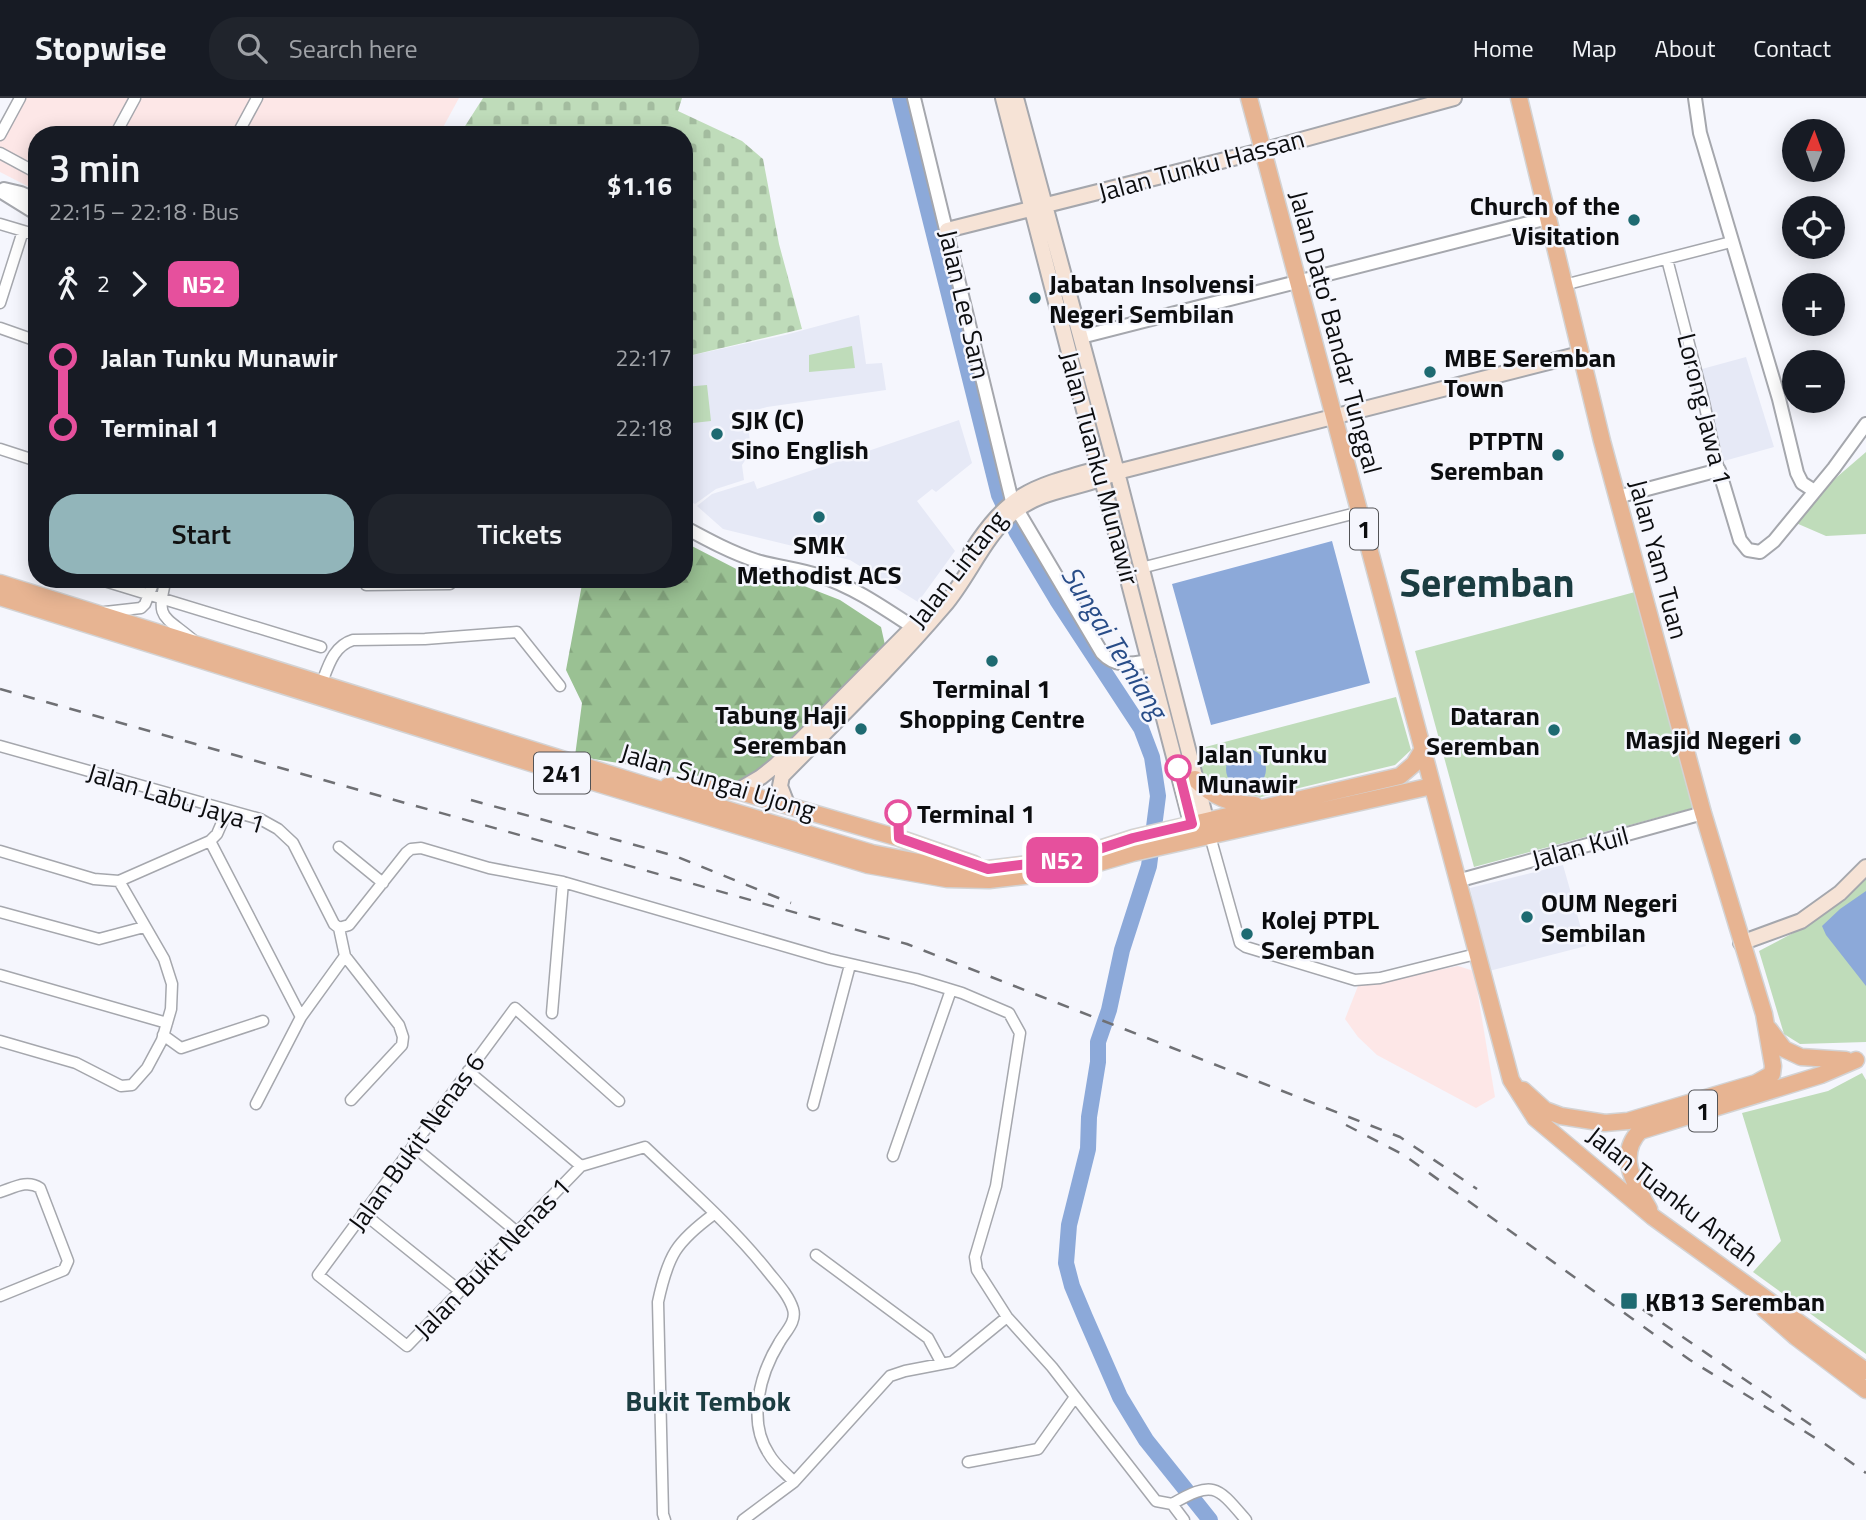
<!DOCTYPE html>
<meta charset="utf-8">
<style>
body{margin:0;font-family:"Titillium Web",sans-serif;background:#20242c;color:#f1f3f6;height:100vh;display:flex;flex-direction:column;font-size:26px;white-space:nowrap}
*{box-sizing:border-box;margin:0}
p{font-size:23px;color:#9ea1a6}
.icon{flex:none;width:38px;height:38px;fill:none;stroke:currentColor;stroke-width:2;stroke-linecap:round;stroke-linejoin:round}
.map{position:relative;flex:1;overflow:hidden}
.drawer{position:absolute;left:28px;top:28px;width:665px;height:462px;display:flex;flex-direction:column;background:#171b24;border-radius:28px;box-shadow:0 4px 18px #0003}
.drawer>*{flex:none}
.badge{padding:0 14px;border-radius:10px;font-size:24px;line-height:46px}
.needle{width:46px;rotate:1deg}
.tools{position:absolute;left:1782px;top:21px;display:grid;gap:14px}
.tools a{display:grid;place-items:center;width:63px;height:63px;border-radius:50%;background:#171b24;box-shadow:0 4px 18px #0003;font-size:35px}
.map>.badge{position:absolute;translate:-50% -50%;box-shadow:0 0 0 4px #fff}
.legs{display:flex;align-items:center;gap:10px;height:77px;padding:0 21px;font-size:23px}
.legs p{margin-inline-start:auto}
.headline{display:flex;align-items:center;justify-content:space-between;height:119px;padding:0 21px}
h1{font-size:38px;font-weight:600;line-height:52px}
.action{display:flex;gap:14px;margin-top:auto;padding:14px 21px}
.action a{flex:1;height:80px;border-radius:28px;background:#92b5ba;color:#111;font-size:28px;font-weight:600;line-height:80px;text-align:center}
.action a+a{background:#20242c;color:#f1f3f6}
ul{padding:0 21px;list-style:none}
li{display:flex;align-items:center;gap:24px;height:70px;font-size:26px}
li i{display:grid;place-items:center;width:10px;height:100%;margin:0 9px;background:currentColor}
li i::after{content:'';width:18px;height:18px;margin:-9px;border:5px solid;border-radius:50%;background:#171b24}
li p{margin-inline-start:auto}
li:first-child i{background:linear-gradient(#0000 50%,currentColor 0)}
li:last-child i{background:linear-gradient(currentColor 50%,#0000 0)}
header{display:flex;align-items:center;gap:42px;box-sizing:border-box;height:98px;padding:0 35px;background:#171b24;border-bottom:2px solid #363941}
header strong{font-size:33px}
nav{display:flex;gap:38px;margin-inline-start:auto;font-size:24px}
.search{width:490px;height:63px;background:#20242c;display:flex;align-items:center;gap:18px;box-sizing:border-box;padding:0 24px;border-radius:28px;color:#9ea1a6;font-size:26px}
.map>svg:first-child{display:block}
.commercial{fill:#fde7e7}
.built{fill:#e6e9f6}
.forest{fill:url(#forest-firs)}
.cemetery{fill:url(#cemetery-stones)}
.green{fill:#bfdcba}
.water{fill:#8ca9d9}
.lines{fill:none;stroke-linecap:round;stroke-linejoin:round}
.river{stroke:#8ca9d9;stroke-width:16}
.minor-casing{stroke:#a5a7ad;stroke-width:13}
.tertiary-casing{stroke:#a5a7ad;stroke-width:16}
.secondary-casing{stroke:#a5a7ad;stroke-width:18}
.trunk-casing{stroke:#d3d3d4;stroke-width:19}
.minor{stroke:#fff;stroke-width:10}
.tertiary{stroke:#fff;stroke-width:12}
.secondary{stroke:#f6e3d6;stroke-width:14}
.trunk{stroke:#e7b492;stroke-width:16}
.rail{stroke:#6f7074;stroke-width:2.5;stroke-dasharray:12 12;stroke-linecap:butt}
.line-1-casing{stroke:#fff;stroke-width:16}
.line-1{stroke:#e6509d;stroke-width:10}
.poi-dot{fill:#1e6a71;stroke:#f5f6fd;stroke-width:2.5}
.stop-1-dot{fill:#fff;stroke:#e6509d;stroke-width:3.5}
.labels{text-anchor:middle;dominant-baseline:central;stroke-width:5;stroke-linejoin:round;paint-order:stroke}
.shield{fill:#f5f6fd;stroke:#525356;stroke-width:2}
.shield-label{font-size:24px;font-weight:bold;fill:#0c0d0f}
.street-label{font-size:26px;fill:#0c0d0f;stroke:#f5f6fd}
.poi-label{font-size:26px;font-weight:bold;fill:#0c0d0f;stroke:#f5f6fd;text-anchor:start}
.stop-label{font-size:26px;font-weight:bold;fill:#0c0d0f;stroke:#f5f6fd;text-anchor:start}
.water-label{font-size:28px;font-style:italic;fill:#294d88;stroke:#f5f6fd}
.neighbourhood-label{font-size:28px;font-weight:bold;fill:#1b3d41;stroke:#f5f6fd}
.town-label{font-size:40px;font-weight:bold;fill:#1b3d41;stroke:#f5f6fd}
</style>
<header>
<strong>Stopwise</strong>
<div class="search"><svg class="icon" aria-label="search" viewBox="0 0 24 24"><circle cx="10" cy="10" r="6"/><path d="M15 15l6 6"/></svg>Search here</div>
<nav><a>Home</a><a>Map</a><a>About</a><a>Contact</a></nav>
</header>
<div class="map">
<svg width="1866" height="1422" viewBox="0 0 1866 1422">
<defs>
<pattern id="forest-firs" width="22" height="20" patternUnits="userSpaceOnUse" patternTransform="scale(1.75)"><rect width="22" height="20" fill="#9ac193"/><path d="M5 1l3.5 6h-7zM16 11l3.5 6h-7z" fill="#84a57e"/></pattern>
<pattern id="cemetery-stones" width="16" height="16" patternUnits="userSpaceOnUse" patternTransform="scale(1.75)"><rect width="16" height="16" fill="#bfdcba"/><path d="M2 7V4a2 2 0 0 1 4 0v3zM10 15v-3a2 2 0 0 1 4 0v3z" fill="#a3bc9f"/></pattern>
</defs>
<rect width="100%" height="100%" fill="#f5f6fd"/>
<path class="commercial" d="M17 0H459L441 33 436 37H37V93L0 74V30Z
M1458 868 1474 873 1495 999 1476 1010 1377 957 1358 939 1345 921 1358 888Z"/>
<path class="built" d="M859 217 866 266 882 265 886 292 767 309 746 315 752 357 748 358 742 367 744 382 716 391 695 406 684 400V259L785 237Z
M1746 259 1774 349 1724 363 1702 271Z
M959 322 972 365 936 394 932 391 917 403 955 453 918 504 850 462 723 431 697 408 712 396 754 383 757 391Z
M1563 767 1586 848 1489 873 1470 790Z"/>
<path class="forest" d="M684 444 746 476 794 484 840 502 881 529 885 547 756 682 742 685 575 658 582 605 566 572 583 481H684Z"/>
<path class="cemetery" d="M483 0H682L678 13 742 43 763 61 779 146 802 231 684 259V37L460 36Z"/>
<path class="green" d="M852 248 855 270 809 274V257Z
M707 287 711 323 684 326V289Z
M1866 354V436L1826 438 1796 425 1830 385Z
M1635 494 1693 710 1474 769 1415 553Z
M1396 599 1411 652 1395 667 1257 700C1238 699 1215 696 1201 679 1196 673 1196 660 1194 652Z
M1866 779V944L1800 946 1784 936 1759 853 1810 826Z
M1862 975 1866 982V1256L1753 1174 1781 1143 1742 1015 1828 993Z"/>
<path class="water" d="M1332 443 1370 585 1211 627 1172 486Z
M1226 671a20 20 0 1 1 40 0a20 20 0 1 1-40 0Z
M1866 793V888L1826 837 1822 828 1840 811Z"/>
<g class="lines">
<path class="river" d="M900 0 999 397 1017 435 1057 502 1141 630 1152 659 1158 698 1149 768 1122 852 1109 912 1098 944V964L1089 1019 1088 1051 1069 1127 1066 1165 1072 1188 1085 1219 1120 1299 1146 1342 1210 1422"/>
<g class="minor-casing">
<path id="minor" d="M0 37 20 0
M115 37 135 0
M237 37 257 0
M0 55 37 75
M0 126 37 137
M1667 161 1703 300 1719 372
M1564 187 1731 144
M0 205 23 133
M0 230 37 243
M0 351 37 363
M1141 470 1360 414
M98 481 321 549
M166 481C155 522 164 517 193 542
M366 481V487L450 486
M105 514 141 510 145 506 155 481
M321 587C328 569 333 548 353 542L425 541 517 534 560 588
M0 648 260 721 278 731 293 745 334 826 339 830 345 858 399 927 403 939 402 947 351 1002
M1210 738 1240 845 1246 849 1355 882 1380 880 1476 856
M210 743 301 919
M339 749 383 785
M0 753 94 781 119 783 210 743 217 736 227 713
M0 814 99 841 144 829
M339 830 349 827 406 755 411 751 421 750 489 770 563 784 829 861 916 881 962 895 1009 915 1020 935 996 1088 975 1159 977 1172 1007 1219 1052 1269 1156 1403 1172 1406 1184 1422
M0 877 167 925
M552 915 563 784
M163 937 181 950 263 923
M0 943 76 965 121 988 132 987 147 970 162 942 171 911 172 886 164 861 119 783
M468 973 581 1068
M619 1003 515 910 318 1177 407 1248 581 1068 645 1049C688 1090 733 1129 770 1176 779 1187 789 1198 793 1211 797 1224 785 1234 779 1245 760 1276 747 1323 769 1356 775 1367 786 1375 794 1384
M256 1006 301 919 345 858
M813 1007 850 867
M413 1048 517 1134
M893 1058 951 892
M0 1094C13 1090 27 1081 40 1090L68 1163 64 1172 0 1198
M363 1115 460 1193
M816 1157 928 1240 942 1266
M968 1364 1038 1351 1075 1299
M1172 1406C1214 1382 1217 1388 1246 1422
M665 1422 663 1416 658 1204C668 1157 676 1144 714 1116
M743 1422 794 1384 890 1278 905 1273 952 1264 1007 1219"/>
</g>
<g class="tertiary-casing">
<path id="tertiary" d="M914 0 1012 403 1102 555C1116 570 1131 566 1150 563
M1695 0 1700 35 1779 301 1797 375 1802 385 1813 392
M4 91 21 95 37 102
M0 93 37 116
M1081 239 1548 120
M1617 399 1719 372 1740 442 1748 452 1760 454 1774 443 1834 370 1866 326
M684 429C708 442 732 455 757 463 778 469 800 471 820 478 855 489 888 513 919 533
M1457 783 1703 715"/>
</g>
<g class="secondary-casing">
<path id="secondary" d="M1003 0 1194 736
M1016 0 1117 374 1209 733
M947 132 1261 53 1454 0
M971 454C1011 392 1034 389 1101 370L1109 372
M737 693 761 679 776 667 914 528
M787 706 780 688 782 678C837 622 893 568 944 508 969 479 984 438 1014 414 1043 390 1084 391 1117 374L1580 256
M1741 845 1801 823 1840 795 1866 769"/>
</g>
<g class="trunk-casing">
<path id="trunk" d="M1249 0 1511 982 1535 1020 1653 1119 1866 1273
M1519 0 1602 343 1703 715 1764 916 1773 968 1772 976 1756 985 1628 1023 1605 1025 1561 1018 1545 1012 1523 992
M0 485 645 687 872 755 949 770 988 771 1068 761 1133 740 1400 678 1414 666 1423 651
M0 499 550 671 868 767 947 781 989 782 1071 773 1133 755 1432 688
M1195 681C1213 699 1230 706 1255 707
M668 688 737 693 899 740 974 766
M1769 931 1784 951 1801 959 1846 962
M1649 1111C1635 1087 1616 1057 1640 1033L1821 977 1856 962
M1764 1211 1796 1239 1866 1292"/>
</g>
<use href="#minor" class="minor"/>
<use href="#tertiary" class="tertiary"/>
<use href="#secondary" class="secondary"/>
<use href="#trunk" class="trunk"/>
<path class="rail" d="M0 591 907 846 1400 1039 1477 1091
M471 702 675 758 791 805
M1346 1027 1404 1057 1690 1262 1825 1346 1866 1375
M1623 1198 1811 1327"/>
</g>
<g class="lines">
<g class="line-1-casing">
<path id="line-1" d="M898 715 899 740 988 771 1068 761 1133 740 1192 726 1178 670"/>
</g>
<use href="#line-1" class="line-1"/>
</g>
<g class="poi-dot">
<circle cx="1634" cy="122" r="7"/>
<circle cx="1035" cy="200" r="7"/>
<circle cx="1430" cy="274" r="7"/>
<circle cx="717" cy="336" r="7"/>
<circle cx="1558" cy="357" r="7"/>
<circle cx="819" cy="419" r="7"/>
<circle cx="992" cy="563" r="7"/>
<circle cx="861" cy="631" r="7"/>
<circle cx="1554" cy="632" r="7"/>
<circle cx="1795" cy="641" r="7"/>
<circle cx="1527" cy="819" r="7"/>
<circle cx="1247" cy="836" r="7"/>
<rect x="1620" y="1194" width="18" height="18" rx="3.5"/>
</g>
<g class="stop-1-dot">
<circle cx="1178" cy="670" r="12"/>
<circle cx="898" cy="715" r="12"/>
</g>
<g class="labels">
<g class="shield">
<rect x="1350" y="410.5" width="28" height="41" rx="5"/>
<rect x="534" y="654.5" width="56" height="41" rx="5"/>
<rect x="1689" y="992.5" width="28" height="41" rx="5"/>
</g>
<g class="shield-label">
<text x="1364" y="431">1</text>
<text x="562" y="675">241</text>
<text x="1703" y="1013">1</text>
</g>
<g class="street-label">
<text transform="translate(1201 67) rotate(-15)">Jalan Tunku Hassan</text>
<text transform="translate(965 206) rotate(77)">Jalan Lee Sam</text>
<text transform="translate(1336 234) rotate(75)">Jalan Dato' Bandar Tunggal</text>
<text transform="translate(1705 311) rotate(76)">Lorong Jawa 1</text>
<text transform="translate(1100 370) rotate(75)">Jalan Tuanku Munawir</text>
<text transform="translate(1659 461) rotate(75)">Jalan Yam Tuan</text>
<text transform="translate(957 471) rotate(-52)">Jalan Lintang</text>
<text transform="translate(718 683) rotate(17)">Jalan Sungai Ujong</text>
<text transform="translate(176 700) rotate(17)">Jalan Labu Jaya 1</text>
<text transform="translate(1580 749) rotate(-15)">Jalan Kuil</text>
<text transform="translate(416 1044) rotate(-54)">Jalan Bukit Nenas 6</text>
<text transform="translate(1673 1098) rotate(38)">Jalan Tuanku Antah</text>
<text transform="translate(492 1160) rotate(-46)">Jalan Bukit Nenas 1</text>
</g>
<g class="poi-label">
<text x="1620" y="107" text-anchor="end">Church of the<tspan x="1620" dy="30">Visitation</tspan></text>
<text x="1049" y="185">Jabatan Insolvensi<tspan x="1049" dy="30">Negeri Sembilan</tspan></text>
<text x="1444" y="259">MBE Seremban<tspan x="1444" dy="30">Town</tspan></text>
<text x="731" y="321">SJK (C)<tspan x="731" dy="30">Sino English</tspan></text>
<text x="1544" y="342" text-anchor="end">PTPTN<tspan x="1544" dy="30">Seremban</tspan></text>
<text x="819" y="446" text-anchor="middle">SMK<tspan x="819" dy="30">Methodist ACS</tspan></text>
<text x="992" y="590" text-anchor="middle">Terminal 1<tspan x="992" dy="30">Shopping Centre</tspan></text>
<text x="847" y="616" text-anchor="end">Tabung Haji<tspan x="847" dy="30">Seremban</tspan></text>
<text x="1540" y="617" text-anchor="end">Dataran<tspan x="1540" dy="30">Seremban</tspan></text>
<text x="1781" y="641" text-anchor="end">Masjid Negeri</text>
<text x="1541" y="804">OUM Negeri<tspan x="1541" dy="30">Sembilan</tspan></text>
<text x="1261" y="821">Kolej PTPL<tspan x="1261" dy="30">Seremban</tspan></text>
<text x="1645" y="1203">KB13 Seremban</text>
</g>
<g class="stop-label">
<text x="1197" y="655">Jalan Tunku<tspan x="1197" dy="30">Munawir</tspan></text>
<text x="917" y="715">Terminal 1</text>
</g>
<g class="water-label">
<text transform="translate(1115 544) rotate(58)">Sungai Temiang</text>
</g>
<g class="neighbourhood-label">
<text x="708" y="1302">Bukit Tembok</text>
</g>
<g class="town-label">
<text x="1487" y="484">Seremban</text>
</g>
</g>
</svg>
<div class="tools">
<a><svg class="needle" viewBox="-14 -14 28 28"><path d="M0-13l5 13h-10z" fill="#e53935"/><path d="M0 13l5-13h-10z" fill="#9ea1a6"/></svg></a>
<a><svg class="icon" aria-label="locate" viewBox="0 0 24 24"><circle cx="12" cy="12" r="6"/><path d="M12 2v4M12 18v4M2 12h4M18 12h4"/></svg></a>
<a>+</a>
<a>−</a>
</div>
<b class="badge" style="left:1062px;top:762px;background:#e6509d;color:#fff">N52</b>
<section class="drawer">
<div class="headline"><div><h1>3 min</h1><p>22:15 – 22:18 · Bus</p></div><b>$1.16</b></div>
<div class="legs"><svg class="icon" aria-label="walk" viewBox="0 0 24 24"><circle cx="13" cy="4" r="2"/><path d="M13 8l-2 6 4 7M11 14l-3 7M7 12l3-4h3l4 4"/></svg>2<svg class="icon" aria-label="forward" viewBox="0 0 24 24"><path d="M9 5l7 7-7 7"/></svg><b class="badge" style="background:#e6509d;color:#fff">N52</b></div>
<ul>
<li><i style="color:#e6509d"></i><b>Jalan Tunku Munawir</b><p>22:17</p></li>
<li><i style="color:#e6509d"></i><b>Terminal 1</b><p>22:18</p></li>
</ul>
<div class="action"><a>Start</a><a>Tickets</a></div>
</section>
</div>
